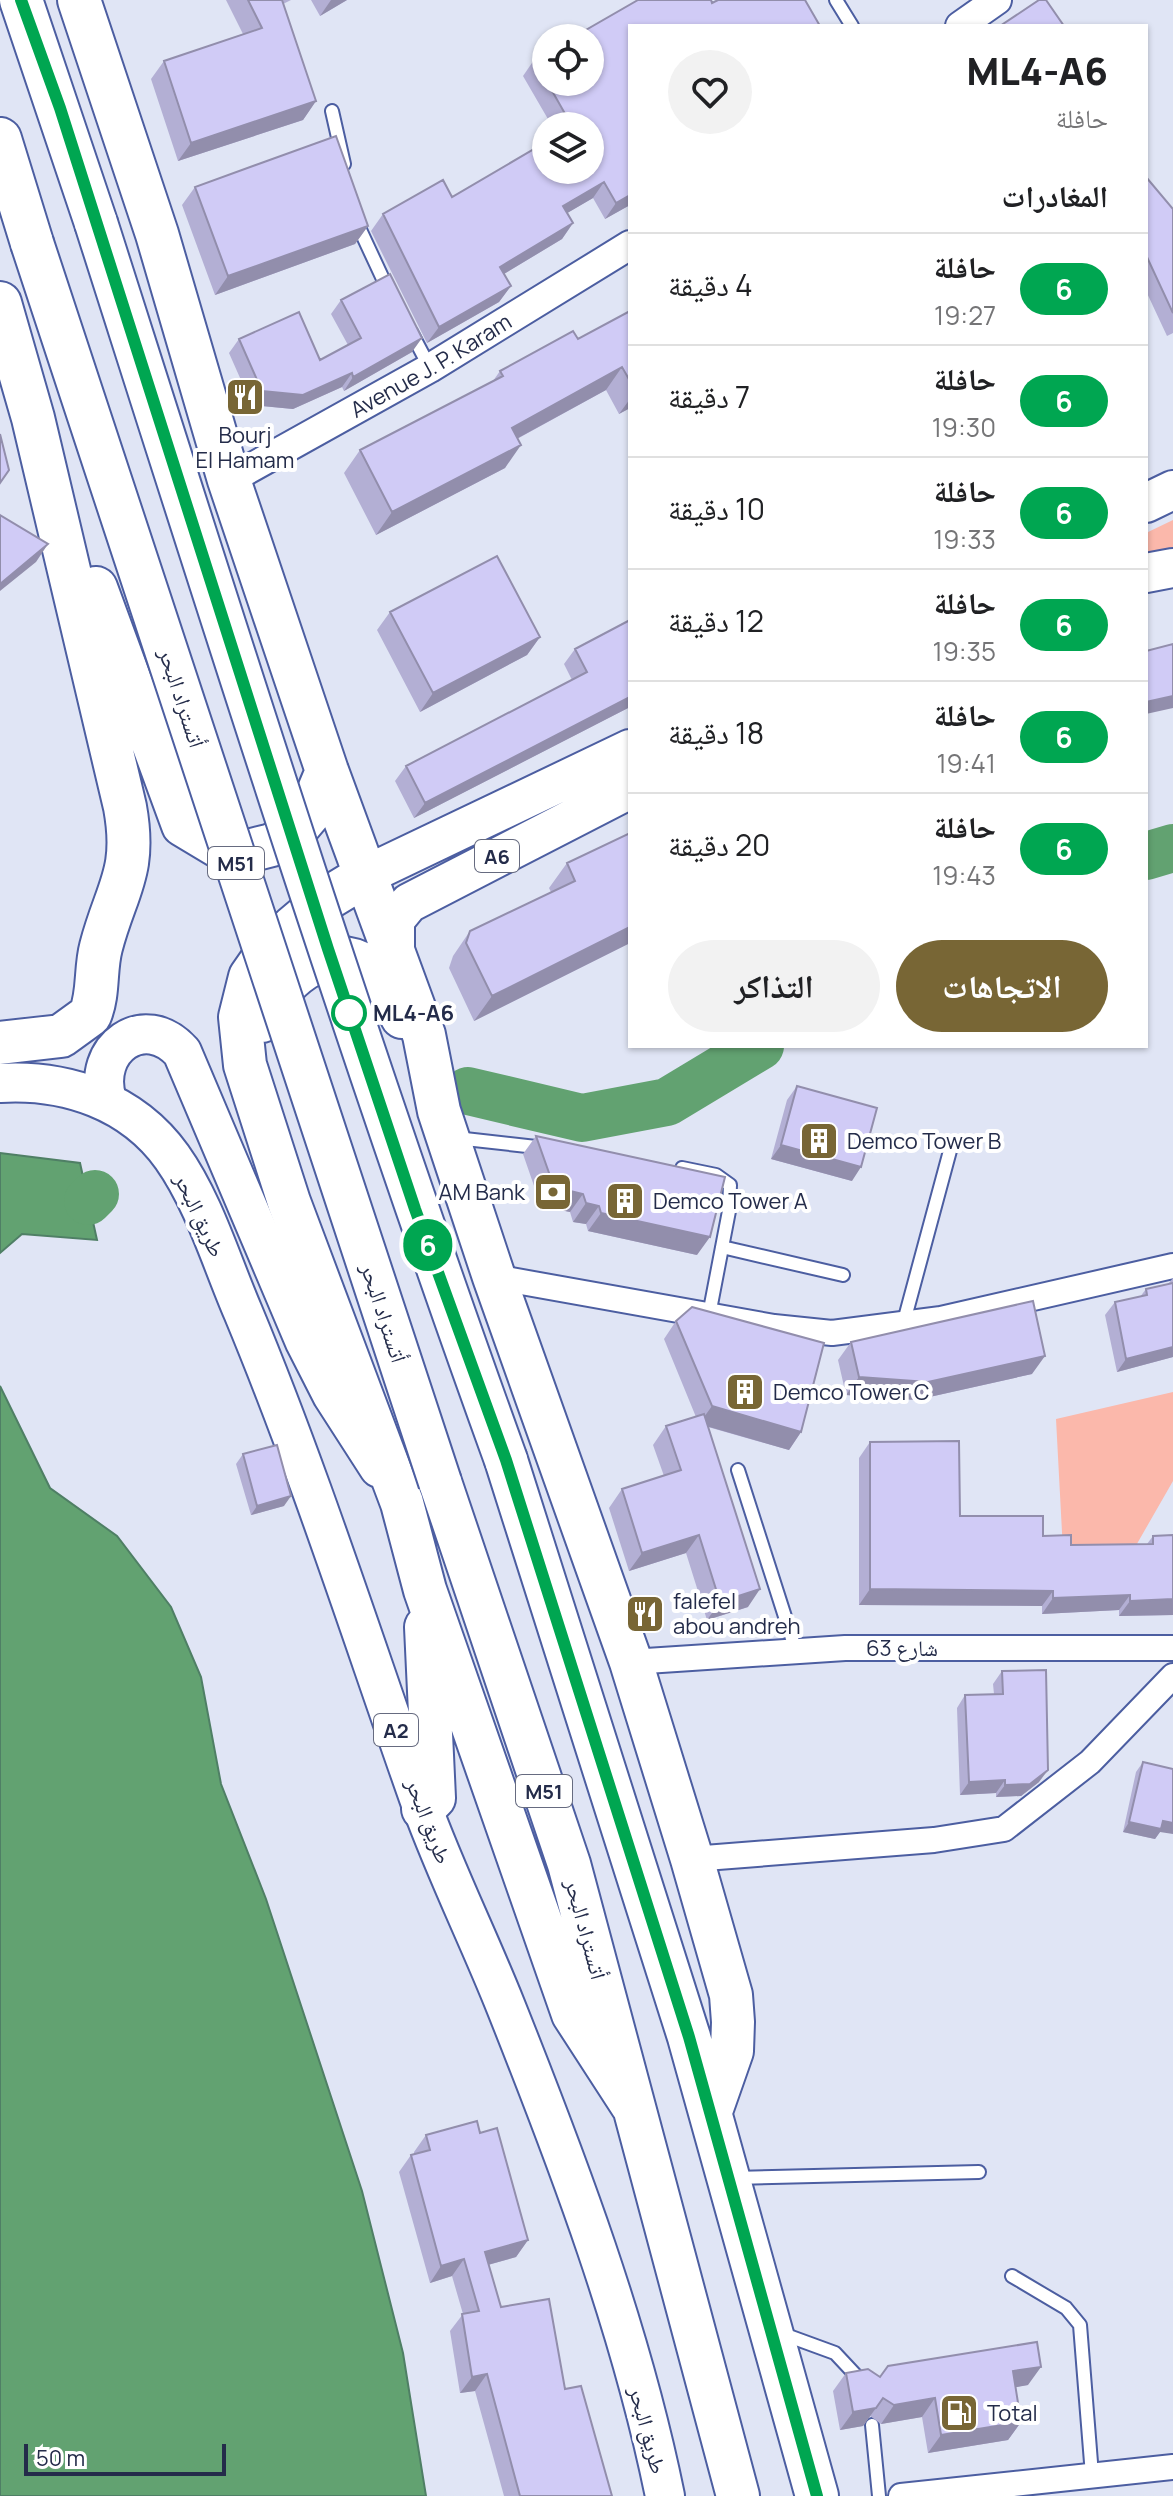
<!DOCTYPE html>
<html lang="ar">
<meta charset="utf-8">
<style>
body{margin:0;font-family:Manrope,"Noto Naskh Arabic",sans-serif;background:#f2f2f2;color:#202124;direction:rtl;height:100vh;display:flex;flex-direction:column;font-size:30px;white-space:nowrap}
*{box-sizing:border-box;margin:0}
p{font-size:26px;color:#757577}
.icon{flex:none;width:44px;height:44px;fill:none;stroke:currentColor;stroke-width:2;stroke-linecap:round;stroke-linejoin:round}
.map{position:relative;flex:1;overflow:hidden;direction:ltr}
.details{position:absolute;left:628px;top:24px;width:520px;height:1024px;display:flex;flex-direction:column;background:#fff;border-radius:0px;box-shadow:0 2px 6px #0004;direction:rtl}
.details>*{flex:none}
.badge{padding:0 16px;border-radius:26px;font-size:28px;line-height:52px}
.buttons{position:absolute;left:532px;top:24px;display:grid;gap:16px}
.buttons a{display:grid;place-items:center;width:72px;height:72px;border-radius:50%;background:#fff;box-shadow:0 2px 6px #0004;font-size:40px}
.scale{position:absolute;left:24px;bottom:20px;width:202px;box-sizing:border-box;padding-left:8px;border:4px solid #242c4a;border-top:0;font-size:22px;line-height:28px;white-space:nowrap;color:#242c4a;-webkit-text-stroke:6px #fff;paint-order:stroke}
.map>.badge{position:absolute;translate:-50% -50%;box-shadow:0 0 0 4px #fff}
h2{padding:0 40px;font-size:30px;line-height:72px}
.round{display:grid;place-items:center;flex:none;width:84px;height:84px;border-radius:42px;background:#f2f2f2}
.overview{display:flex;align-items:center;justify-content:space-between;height:136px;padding:0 40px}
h1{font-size:38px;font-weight:800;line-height:60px}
.primary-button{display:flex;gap:16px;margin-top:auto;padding:16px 40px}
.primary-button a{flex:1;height:92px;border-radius:48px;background:#786635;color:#fff;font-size:32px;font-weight:800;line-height:92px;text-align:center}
.primary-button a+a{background:#f2f2f2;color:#202124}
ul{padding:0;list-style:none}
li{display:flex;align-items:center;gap:24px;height:112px;padding:0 40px;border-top:2px solid #e0e0e0}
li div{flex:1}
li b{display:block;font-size:30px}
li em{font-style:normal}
li .badge{min-width:88px;font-weight:700;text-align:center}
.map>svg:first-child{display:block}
.green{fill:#fbb8ab}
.water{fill:#62a271;stroke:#4f7f65;stroke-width:2}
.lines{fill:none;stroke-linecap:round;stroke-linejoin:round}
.river{stroke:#62a271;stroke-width:48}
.service-casing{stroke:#4c5ea1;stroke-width:16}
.minor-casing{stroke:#4c5ea1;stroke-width:28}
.tertiary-casing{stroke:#4c5ea1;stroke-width:32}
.trunk-casing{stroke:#4c5ea1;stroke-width:42}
.motorway-casing{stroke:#4c5ea1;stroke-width:46}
.service{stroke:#fff;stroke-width:12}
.minor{stroke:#fff;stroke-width:24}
.tertiary{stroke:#fff;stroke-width:28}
.trunk{stroke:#fff;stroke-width:38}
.motorway{stroke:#fff;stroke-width:42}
.motorway-bridge-casing{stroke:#4c5ea1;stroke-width:46;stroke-linecap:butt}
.motorway-bridge{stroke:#fff;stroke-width:42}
.wall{fill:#b3afd4}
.shaded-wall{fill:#928eac}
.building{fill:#d0cbf6;stroke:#928eac;stroke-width:2}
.line-casing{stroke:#fff;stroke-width:18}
.line{stroke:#00a651;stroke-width:12}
.stop-dot{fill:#fff;stroke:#00a651;stroke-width:4}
.labels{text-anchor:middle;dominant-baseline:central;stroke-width:8;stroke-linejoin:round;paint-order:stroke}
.shield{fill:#fff;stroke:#666b80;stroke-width:2}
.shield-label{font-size:20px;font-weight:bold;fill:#242c4a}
.street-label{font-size:22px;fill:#242c4a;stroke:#fff}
.poi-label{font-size:22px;fill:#242c4a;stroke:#fff;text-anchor:start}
.stop-label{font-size:22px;font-weight:bold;fill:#242c4a;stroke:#fff;text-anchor:start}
</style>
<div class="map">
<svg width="1173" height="2496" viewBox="0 0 1173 2496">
<rect width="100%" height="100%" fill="#e0e5f5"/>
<path class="green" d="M1173 520V558L1146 564V533Z
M1173 1392V1481L1134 1549 1063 1551 1056 1419Z"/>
<path class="water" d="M0 1153 80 1163 97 1240 22 1234 0 1253Z
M0 1386 50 1488 117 1536 171 1607 201 1677 221 1784 266 1899 362 2191 403 2353 426 2496H0Z"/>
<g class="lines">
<path class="river" d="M1146 856 1173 848
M468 1091 582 1118 667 1102 760 1046
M88 1201 95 1194"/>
<g class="service-casing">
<path id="service" d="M836 0 852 26
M332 111 344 164
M356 221 389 292
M411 332 430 368
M456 1138 545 1148
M682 1168 716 1175 730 1185 729 1211 709 1315
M722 1247 843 1275
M903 1325 951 1147
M738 1470 796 1651
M734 2178 979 2172
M1012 2276 1066 2308 1080 2325 1092 2475
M783 2334 835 2353 864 2384
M872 2425 879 2496"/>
</g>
<g class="minor-casing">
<path id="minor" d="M494 1277 774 1327 832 1333 941 1319 1173 1266
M631 1662 845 1648H1173
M692 1859 934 1840 1004 1829 1090 1762 1173 1676
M901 2496 1173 2467"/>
</g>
<g class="tertiary-casing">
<g id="tertiary">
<path d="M960 26 997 0"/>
<path id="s1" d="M229 480 430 368 630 245"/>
</g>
</g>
<g class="trunk-casing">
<path id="trunk" d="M1146 503 1173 490
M1146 573 1173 568
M366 875 630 749
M395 948V920L409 903 630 789
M0 1083C66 1079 132 1101 172 1157 204 1202 221 1261 243 1312 310 1473 363 1640 421 1804 446 1873 479 1939 506 2007 569 2165 631 2329 665 2496
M107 1100C91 1049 144 1010 182 1052L305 1342 332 1395 379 1468"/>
</g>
<g class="motorway-casing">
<path id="motorway" d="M21 0 96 223
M79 0 157 234 229 480 327 771 424 1035 439 1111 494 1277 631 1662 692 1859 731 1995 733 2022 732 2051 711 2111
M0 139 32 243
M0 303 33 418 125 807C137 873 116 889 101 947 95 969 99 994 90 1015L61 1036 0 1043
M96 588 183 825 223 849 248 851 272 845 293 833 309 814 327 771
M366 875 325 900 293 927 266 954 250 977 240 1017 245 1065 289 1202 402 1503 425 1590 573 2014 632 2105
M262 1021C277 983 324 939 366 966 382 976 394 1000 402 1017
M506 1460 689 2037 817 2496
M440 1482 569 1864 738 2496
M423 1809 434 1798 426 1627"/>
</g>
<use href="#service" class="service"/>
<use href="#minor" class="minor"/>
<use href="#tertiary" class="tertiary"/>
<use href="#trunk" class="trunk"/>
<use href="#motorway" class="motorway"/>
<g class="motorway-bridge-casing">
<path id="motorway-bridge" d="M96 223C228 637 358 1051 506 1460
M32 243 440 1482"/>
</g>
<use href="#motorway-bridge" class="motorway-bridge"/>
</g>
<path class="wall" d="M226 0H291L283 4 316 101 303 120 178 161 151 79 164 61 243 34Z
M311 0H347L320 16Z
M638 0H711L712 3 718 0H805L820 26H630V205L605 219 593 198 567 213 573 223 562 239 504 274 511 286 499 302 427 343 371 231 383 214 443 180 452 197 546 142V170H590V126H552L523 76 534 60 546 53V82H590V38H572Z
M1146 177 1173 209V333L1167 336 1146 291Z
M195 187 368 226 355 244 215 295 182 205Z
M341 300 412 352 344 391 342 387 293 409 252 405 229 353 239 339 320 360 348 345 331 314Z
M630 311V408L619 414 606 390 517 439 505 468 376 535 344 473 360 450 493 381 500 371 578 339Z
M390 612 540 637 527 655 420 712 377 630Z
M575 649 630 707 414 818 395 781 406 766 572 680 564 664Z
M630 833V943L474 1021 449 968 453 956 470 931 551 892 549 888 567 863Z
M797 1086 852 1181 771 1159 787 1100Z
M536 1136 697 1255 588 1231 586 1224 573 1222 570 1212 541 1206 523 1154Z
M1173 1278V1357L1117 1372 1105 1315 1115 1302 1140 1297 1146 1289 1168 1284Z
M676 1321 801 1432 789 1450 708 1427 748 1607 707 1620 686 1553 629 1571 609 1508 622 1489 664 1476 653 1445 666 1426 696 1417 664 1339Z
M851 1342 1032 1374 916 1400 846 1395 838 1360Z
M870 1442 960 1516 1071 1545 1147 1544 1153 1536 1173 1615 1119 1616V1610L1042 1614V1606L859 1605V1458Z
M243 1454 284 1506 251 1515 236 1464Z
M1002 1671 1039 1782 1021 1796 996 1797V1793L960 1795 957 1708 965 1695 994 1694 993 1684Z
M1143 1762 1160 1832 1155 1839 1123 1832 1136 1772Z
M480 2133 528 2240 516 2257 488 2265 501 2307 565 2389 612 2496H504L475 2391 460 2393 450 2331 463 2314 452 2276 430 2283 399 2172 411 2155 414 2154V2152L426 2135Z
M846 2373 880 2377 1028 2385 1015 2387 1021 2422 1008 2440 928 2453 922 2417 881 2424 870 2416 863 2426 840 2430 833 2391Z"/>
<path class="shaded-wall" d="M331 0H347L320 16Z
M316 101 303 120 178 161 191 143Z
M604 182 593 198 552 222 563 206Z
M630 195V205L605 219 616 203Z
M573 223 562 239 489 283 500 267Z
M368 226 355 244 215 295 228 276Z
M511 286 499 302 427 343 439 327Z
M422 338 412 352 344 391 353 377Z
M622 367 606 390 496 450 512 428Z
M352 373 342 387 293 409 252 405 262 391Z
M630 399V408L619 414Z
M521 445 505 468 376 535 392 512Z
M48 544 36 562 0 591V584Z
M540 637 527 655 420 712 433 693Z
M1173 696V708L1146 714V702Z
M630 697V707L414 818 425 803Z
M630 927V943L474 1021 492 996Z
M781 1145 861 1167 852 1181 771 1159Z
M554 1187 583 1194 570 1212 541 1206Z
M586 1203 599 1206 586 1224 573 1222Z
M601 1213 710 1237 697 1255 588 1231Z
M1173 1347V1357L1117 1372 1126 1359Z
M1045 1356 1032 1374 916 1400 846 1395 859 1377Z
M712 1406 801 1432 789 1450 699 1424Z
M291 1496 284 1506 251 1515 257 1506Z
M699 1535 686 1553 629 1571 642 1553Z
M760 1589 748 1607 707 1620 720 1602Z
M870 1589 1053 1591 1042 1606 859 1605Z
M1130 1595 1119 1610 1042 1614 1053 1598Z
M1173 1599V1615L1119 1616 1130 1601Z
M1048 1770 1039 1782 1021 1796 996 1797 1005 1785Z
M1005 1780 996 1793 960 1795 969 1782Z
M1163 1821 1173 1823V1834L1160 1832 1155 1839 1123 1832 1129 1822Z
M528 2240 516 2257 473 2269 485 2252Z
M464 2259 452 2276 430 2283 441 2266Z
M1041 2367 1028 2385 1000 2390 1013 2371Z
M487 2374 475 2391 460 2393 472 2377Z
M935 2398 922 2417 881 2424 894 2405Z
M876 2408 863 2426 840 2430 853 2412Z
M1021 2422 1008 2440 928 2453 941 2435Z"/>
<path class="building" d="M248 0H282L316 101 191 143 164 61 262 28Z
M638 0H711L712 3 718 0H805L820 26H630V195L616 203 604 182 563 206 573 223 500 267 511 286 439 327 383 214 443 180 452 197 546 142V170H590V126H572L547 82H590V38H572Z
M1039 0H1046L1064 26H1000Z
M546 53V80L534 60Z
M336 136 368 226 228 276 195 187Z
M1146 177 1173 209V313L1146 255Z
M390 274 422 338 353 377 352 373 303 395 262 391 239 339 299 312 320 360 361 338 341 300Z
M630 311V381L622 367 512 428 521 445 392 512 360 450 503 376 500 371 573 331 578 339Z
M0 434 9 470 0 483Z
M0 515 48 544 0 584Z
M497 556 540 637 433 693 390 612Z
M630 620V697L425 803 406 766 587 672 575 649Z
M1173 644V696L1146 702V651Z
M630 833V927L492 996 466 943 470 931 575 881 567 863Z
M797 1086 877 1108 861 1167 781 1145Z
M536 1136 725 1177 710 1237 601 1213 599 1206 586 1203 583 1194 554 1187Z
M1173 1283V1347L1126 1359 1115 1302 1147 1295 1146 1289Z
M1033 1301 1045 1356 928 1382 859 1377 851 1342Z
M692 1307 824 1343 801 1432 712 1406 676 1321Z
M704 1414 760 1589 720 1602 699 1535 642 1553 622 1489 681 1470 666 1426Z
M959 1441 960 1516H1043V1536L1071 1535V1545L1153 1544V1536L1173 1535V1599L1130 1601V1595L1053 1598V1591L870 1589V1442Z
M277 1445 291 1496 257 1506 243 1454Z
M1046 1670 1048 1770 1030 1784 1005 1785V1780L969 1782 965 1695 1003 1694 1002 1671Z
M1143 1762 1173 1769V1823L1163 1821 1161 1829 1129 1822Z
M477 2121 480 2133 497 2128 528 2240 485 2252 501 2307 549 2299 565 2389 581 2386 612 2496H520L487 2374 472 2377 462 2314 479 2311 464 2259 441 2266 411 2155 430 2150 426 2135Z
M1037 2342 1041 2367 1013 2371 1021 2422 941 2435 935 2398 894 2405 883 2398 876 2408 853 2412 846 2373 868 2369 880 2377 888 2366Z"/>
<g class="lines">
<g class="line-casing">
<path id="line" d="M21 0 60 108 328 949 415 1209 506 1460 689 2037 817 2496"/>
</g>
<use href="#line" class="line"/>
</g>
<defs>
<g id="restaurant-square" transform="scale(2)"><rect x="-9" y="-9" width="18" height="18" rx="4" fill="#786635" stroke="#fff"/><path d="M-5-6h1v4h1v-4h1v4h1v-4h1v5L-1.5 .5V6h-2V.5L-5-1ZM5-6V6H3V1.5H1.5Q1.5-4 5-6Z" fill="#fff"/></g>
<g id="building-square" transform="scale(2)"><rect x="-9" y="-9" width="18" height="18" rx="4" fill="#786635" stroke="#fff"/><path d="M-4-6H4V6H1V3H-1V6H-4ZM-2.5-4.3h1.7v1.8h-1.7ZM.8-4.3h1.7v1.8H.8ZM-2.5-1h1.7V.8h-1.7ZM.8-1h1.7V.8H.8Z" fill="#fff"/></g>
<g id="bank-square" transform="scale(2)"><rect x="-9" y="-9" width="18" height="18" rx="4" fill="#786635" stroke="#fff"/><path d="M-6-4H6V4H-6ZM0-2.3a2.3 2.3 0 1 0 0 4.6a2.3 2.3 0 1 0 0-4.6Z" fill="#fff"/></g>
<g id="fuel-square" transform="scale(2)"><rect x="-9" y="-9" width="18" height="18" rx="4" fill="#786635" stroke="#fff"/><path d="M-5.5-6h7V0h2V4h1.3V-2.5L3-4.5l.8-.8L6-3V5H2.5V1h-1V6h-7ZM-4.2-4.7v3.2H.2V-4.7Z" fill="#fff"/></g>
</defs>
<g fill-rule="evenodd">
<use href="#restaurant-square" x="245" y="397"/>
<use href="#building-square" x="819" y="1141"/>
<use href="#bank-square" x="553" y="1192"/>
<use href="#building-square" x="625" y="1201"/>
<use href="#building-square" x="745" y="1392"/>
<use href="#restaurant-square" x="645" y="1614"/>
<use href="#fuel-square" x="959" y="2413"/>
</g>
<circle class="stop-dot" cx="349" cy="1013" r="16"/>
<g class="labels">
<g class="shield">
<rect x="475" y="840" width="44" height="32" rx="6"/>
<rect x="208" y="847" width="56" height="32" rx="6"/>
<rect x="374" y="1714" width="44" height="32" rx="6"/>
<rect x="516" y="1775" width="56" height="32" rx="6"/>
</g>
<g class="shield-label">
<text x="497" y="856">A6</text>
<text x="236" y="863">M51</text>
<text x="396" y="1730">A2</text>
<text x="544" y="1791">M51</text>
</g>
<g class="street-label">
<text stroke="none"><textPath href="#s1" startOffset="232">Avenue J. P. Karam</textPath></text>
<text transform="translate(182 698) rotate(72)">أتستراد البحر</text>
<text transform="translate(200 1215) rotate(65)">طريق البحر</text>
<text transform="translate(384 1313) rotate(72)">أتستراد البحر</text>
<text x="902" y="1648">شارع 63</text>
<text transform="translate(429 1821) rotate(69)">طريق البحر</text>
<text transform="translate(586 1929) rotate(75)">أتستراد البحر</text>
<text transform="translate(648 2430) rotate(75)">طريق البحر</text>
</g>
<g class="poi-label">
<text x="245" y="435" text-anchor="middle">Bourj<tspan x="245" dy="25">El Hamam</tspan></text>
<text x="847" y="1141">Demco Tower B</text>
<text x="525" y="1192" text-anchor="end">AM Bank</text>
<text x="653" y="1201">Demco Tower A</text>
<text x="773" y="1392">Demco Tower C</text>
<text x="673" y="1601">falefel<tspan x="673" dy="25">abou andreh</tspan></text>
<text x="987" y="2413">Total</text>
</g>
<g class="stop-label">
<text x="373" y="1013">ML4-A6</text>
</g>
</g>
</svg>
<div class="buttons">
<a><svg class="icon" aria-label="locate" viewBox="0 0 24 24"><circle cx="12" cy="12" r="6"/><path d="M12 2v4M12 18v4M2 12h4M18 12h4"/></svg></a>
<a><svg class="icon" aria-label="layers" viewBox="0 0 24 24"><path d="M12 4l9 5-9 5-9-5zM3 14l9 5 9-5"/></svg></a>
</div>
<div class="scale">50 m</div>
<b class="badge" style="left:428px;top:1245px;background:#00a651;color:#fff">6</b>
<section class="details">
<div class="overview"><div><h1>ML4-A6</h1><p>حافلة</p></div><a class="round"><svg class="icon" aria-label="heart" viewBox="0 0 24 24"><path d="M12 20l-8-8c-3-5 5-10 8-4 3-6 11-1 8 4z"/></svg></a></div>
<h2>المغادرات</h2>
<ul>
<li><span class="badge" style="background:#00a651;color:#fff">6</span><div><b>حافلة</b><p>19:27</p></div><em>4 دقيقة</em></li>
<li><span class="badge" style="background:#00a651;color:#fff">6</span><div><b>حافلة</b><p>19:30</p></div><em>7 دقيقة</em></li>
<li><span class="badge" style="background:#00a651;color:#fff">6</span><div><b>حافلة</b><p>19:33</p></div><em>10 دقيقة</em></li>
<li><span class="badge" style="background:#00a651;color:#fff">6</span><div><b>حافلة</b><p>19:35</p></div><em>12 دقيقة</em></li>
<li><span class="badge" style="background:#00a651;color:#fff">6</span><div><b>حافلة</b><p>19:41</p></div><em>18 دقيقة</em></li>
<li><span class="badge" style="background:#00a651;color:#fff">6</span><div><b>حافلة</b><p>19:43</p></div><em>20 دقيقة</em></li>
</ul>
<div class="primary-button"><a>الاتجاهات</a><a>التذاكر</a></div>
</section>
</div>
